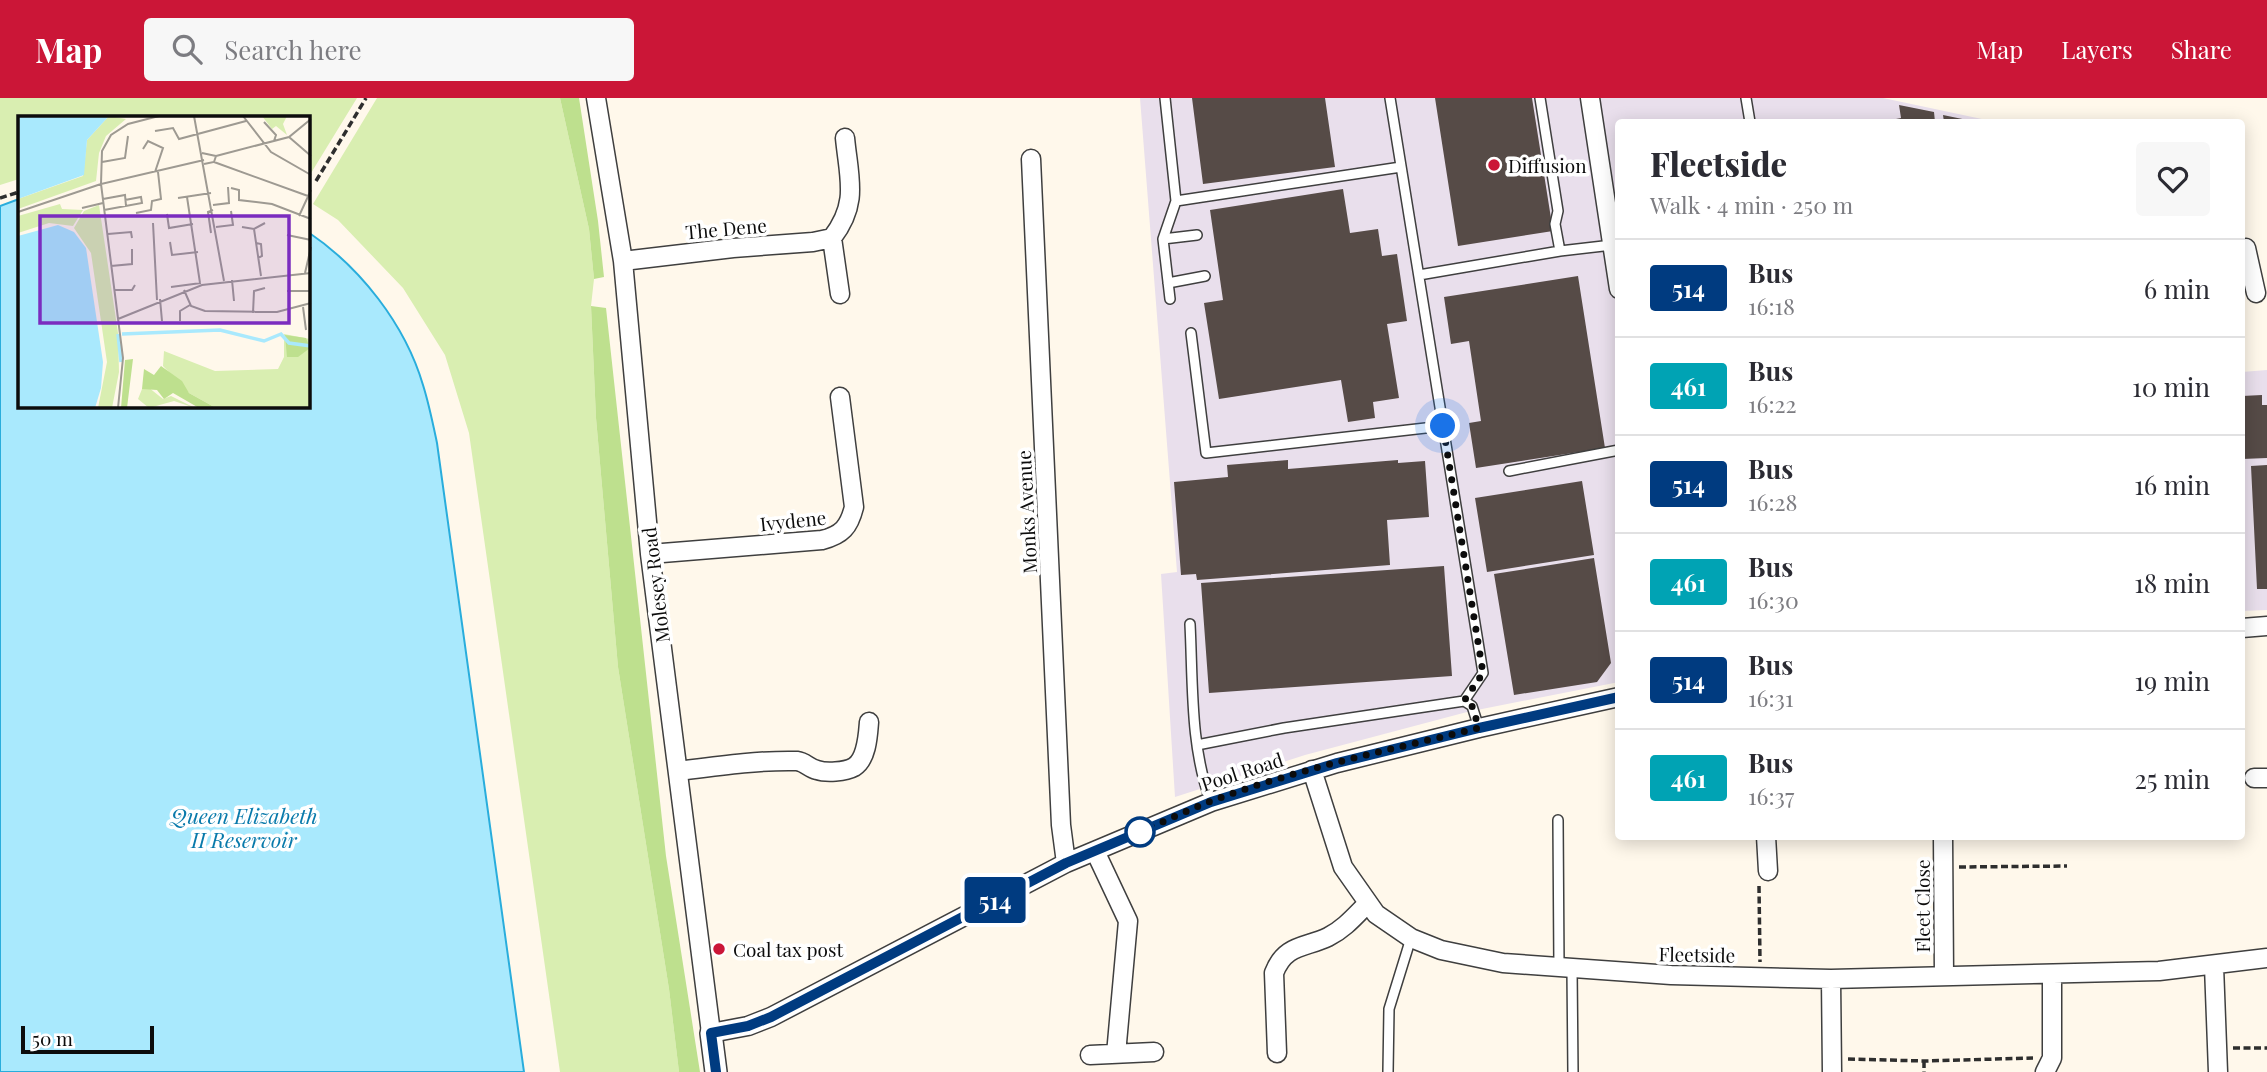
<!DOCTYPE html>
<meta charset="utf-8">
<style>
body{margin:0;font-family:"Playfair Display",serif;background:#f7f7f7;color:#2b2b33;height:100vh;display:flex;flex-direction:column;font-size:26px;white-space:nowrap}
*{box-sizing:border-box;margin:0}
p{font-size:23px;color:#7c7c81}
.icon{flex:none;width:38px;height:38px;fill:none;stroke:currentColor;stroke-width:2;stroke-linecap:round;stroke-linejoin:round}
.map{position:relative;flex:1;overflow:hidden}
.sheet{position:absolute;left:1615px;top:21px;width:630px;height:721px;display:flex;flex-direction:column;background:#fff;border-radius:7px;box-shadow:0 4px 18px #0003}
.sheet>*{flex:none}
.badge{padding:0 14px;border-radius:5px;font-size:24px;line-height:46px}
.scale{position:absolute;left:21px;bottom:18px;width:133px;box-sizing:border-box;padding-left:7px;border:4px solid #0c0c0c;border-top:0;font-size:19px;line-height:24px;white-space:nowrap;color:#0c0c0c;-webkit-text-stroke:5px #fff;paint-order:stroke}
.you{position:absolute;width:35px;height:35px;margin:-18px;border:5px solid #fff;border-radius:50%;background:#1a73e8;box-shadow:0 0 0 10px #1a73e833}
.map>.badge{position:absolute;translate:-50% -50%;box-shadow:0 0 0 4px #fff}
.round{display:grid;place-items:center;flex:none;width:74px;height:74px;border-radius:7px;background:#f7f7f7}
.overview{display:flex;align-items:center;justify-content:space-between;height:119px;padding:0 35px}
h1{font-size:33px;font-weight:800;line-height:52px}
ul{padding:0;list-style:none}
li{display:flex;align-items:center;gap:21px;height:98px;padding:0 35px;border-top:2px solid #e1e1e2}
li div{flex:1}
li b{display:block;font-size:26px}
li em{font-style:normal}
li .badge{min-width:77px;font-weight:700;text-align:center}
header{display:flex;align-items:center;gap:42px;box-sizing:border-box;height:98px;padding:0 35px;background:#cb1637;color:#fff}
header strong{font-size:33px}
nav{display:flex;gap:38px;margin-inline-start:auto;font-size:24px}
.search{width:490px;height:63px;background:#f7f7f7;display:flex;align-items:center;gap:18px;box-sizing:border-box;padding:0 24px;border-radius:7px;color:#7c7c81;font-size:26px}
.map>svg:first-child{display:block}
.industrial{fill:#e9dfec}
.green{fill:#d9eeb1}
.forest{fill:#bee08e}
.water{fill:#a9e9fd;stroke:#29addc;stroke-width:2}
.building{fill:#564b47}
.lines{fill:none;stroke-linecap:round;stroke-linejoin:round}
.service-casing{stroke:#3f3f3f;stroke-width:12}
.minor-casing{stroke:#3f3f3f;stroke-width:21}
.tertiary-casing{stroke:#3f3f3f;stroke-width:24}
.path{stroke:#2e2e2e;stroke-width:3.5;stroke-dasharray:7 3.5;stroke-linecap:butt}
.service{stroke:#fff;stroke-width:9}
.minor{stroke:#fff;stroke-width:18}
.tertiary{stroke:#fff;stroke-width:21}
.line-casing{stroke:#fff;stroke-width:16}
.line{stroke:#003b80;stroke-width:10}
.walk{stroke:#0c0c0c;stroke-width:7;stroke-dasharray:0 12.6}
.poi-dot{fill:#cb1637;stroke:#fff;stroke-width:2.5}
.stop-dot{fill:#fff;stroke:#003b80;stroke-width:3.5}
.labels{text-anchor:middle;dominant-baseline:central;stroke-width:7;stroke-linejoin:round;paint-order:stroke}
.poi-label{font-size:19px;fill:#0c0c0c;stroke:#fff;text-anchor:start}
.street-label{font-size:19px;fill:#0c0c0c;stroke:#fff}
.water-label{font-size:21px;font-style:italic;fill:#097aab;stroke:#fff}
.inset-river{fill:none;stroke:#a9e9fd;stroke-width:3.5}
.inset-road{fill:none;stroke:#9e9a92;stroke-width:2}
.view{fill:#7b2cbf;fill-opacity:0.15;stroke:#7b2cbf;stroke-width:3.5}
.inset-edge{fill:none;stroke:#0c0c0c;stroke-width:3.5}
</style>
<header>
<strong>Map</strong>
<div class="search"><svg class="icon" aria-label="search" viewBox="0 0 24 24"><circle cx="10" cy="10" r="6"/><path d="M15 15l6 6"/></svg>Search here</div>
<nav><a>Map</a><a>Layers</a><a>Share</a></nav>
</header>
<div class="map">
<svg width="2267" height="974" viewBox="0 0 2267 974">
<rect width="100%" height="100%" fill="#fff8eb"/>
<path class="industrial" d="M1140 0H1883L1996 24H1619V584L1467 614 1305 657 1175 699 1161 476 1177 474Z
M2267 272V512L2242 513V274Z"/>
<path class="green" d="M0 0H357L308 80V19H19V81L0 87Z
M377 0H560L589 131 594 181 591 208 596 320 618 569 669 891 679 974H560L469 335 445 257 403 190 338 122 313 106Z"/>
<path class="forest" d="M560 0H579L598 123 604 179 594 181 589 131Z
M591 208 606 210 666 758 700 974H679L669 891 618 569 596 320Z"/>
<path class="water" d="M19 101V308H308V134C360 169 405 226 423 287 429 306 433 326 437 345L524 974H0V108Z"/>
<path class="building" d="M1192 0H1325L1335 69 1203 86Z
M1435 0H1532L1553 133 1458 148Z
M1899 7 1934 14 1935 24H1881L1901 20Z
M1943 17 1972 23V24H1944Z
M1343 91 1350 135 1378 131 1382 158 1397 156 1407 223 1387 226 1399 300 1373 304 1375 320 1348 324 1341 282 1219 301 1204 205 1223 202 1210 112Z
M1578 178 1605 350 1476 370 1469 325 1481 323 1469 243 1451 246 1444 199Z
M2262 297V307H2267V360L2242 361V298Z
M1288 362V371L1398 362V365L1425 363 1429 419 1387 422 1390 467 1197 482 1196 476 1181 477 1174 384 1228 379 1227 367Z
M2267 367V491H2257L2251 368Z
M1582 383 1594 457 1487 474 1475 400Z
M1594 460 1611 565 1597 584 1514 597 1494 476Z
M1444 468 1452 578 1209 595 1201 485Z"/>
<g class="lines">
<g class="service-casing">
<path id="service" d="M1165 0 1176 103 1401 69
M1390 0 1483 575 1464 603
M1540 0 1558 113 1555 126 1560 153
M1746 0 1750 24
M1163 141 1197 137
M1419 177 1560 153 1612 147
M1168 185 1205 178
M1170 201 1163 141 1176 103
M1191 235 1206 355 1443 328
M1509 373 1619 352
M1190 526C1193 584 1190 650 1211 704
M1197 647 1284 630 1464 603 1472 608 1479 630
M1558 722 1559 870
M1572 871 1573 974
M1388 974 1389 911 1411 840"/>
</g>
<g class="minor-casing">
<path id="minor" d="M596 0 623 163 650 456 711 935 748 928 771 919 1066 765 1211 704 1337 665 1479 630 1619 599
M1590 0 1619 191
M1031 61 1061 727 1066 765
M832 140C859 105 849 81 845 40
M2246 150 2256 195
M623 163 733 150 813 144 832 140 840 196
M650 456 822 442C842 437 849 429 854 409L840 299
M2242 530 2267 528
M1312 672 1343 769 1376 816 1411 840 1441 852 1503 865 1671 877 1831 881 2159 873 2267 860
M678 673C717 668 758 662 797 663 805 664 809 670 817 672 826 675 845 674 854 669 867 661 868 637 869 624
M2254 680H2267
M1766 738 1768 773
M1943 738 1944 878
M1095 753 1128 823 1116 956
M2214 868 2218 974
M1831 881 1832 974
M1277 955 1274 875C1285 846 1305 850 1328 839 1344 831 1355 818 1367 806
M1090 957 1154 954
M2045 974 2052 960V876"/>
</g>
<g class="tertiary-casing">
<path id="tertiary" d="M711 935 716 974"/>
</g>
<path class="path" d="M316 83 366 0
M0 100 19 94
M1959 769 2067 768
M1759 788 1760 864
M2233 950H2267
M1848 961 1924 963 2033 960
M1924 963V974"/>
<use href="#service" class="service"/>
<use href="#minor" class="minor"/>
<use href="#tertiary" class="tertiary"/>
</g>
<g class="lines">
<g class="line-casing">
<path id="line" d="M716 974 711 935 748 928 771 919 1066 765 1211 704 1337 665 1479 630 1619 599"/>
</g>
<use href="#line" class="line"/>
<path class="walk" d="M1140 734C1163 724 1186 713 1209 704 1296 671 1389 652 1479 630L1472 608 1464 603 1483 575 1443 328"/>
</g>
<g class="poi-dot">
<circle cx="1494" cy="67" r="7"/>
<circle cx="719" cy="851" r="7"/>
</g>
<circle class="stop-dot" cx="1140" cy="734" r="14"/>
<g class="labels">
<g class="poi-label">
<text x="1508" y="67">Diffusion</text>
<text x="733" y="851">Coal tax post</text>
</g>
<g class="street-label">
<text transform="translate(726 130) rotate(-5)">The Dene</text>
<text transform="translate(1026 414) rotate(-93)">Monks Avenue</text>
<text transform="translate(793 422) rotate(-6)">Ivydene</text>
<text transform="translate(655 487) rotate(-97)">Molesey Road</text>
<text transform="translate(1242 673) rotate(-18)">Pool Road</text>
<text transform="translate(1922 808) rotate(-90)">Fleet Close</text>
<text transform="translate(1697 856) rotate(1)">Fleetside</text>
</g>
<g class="water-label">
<text x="244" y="717">Queen Elizabeth<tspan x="244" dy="24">II Reservoir</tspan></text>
</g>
</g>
<g transform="translate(18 18)">
<rect width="292" height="292" fill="#fff8eb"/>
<path d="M91 0 108 3 88 20 81 37 78 65 0 93V83L65 60 69 24ZM244 0H269L265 8 269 19 258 10 254 13ZM42 88 44 93 65 94 55 110 31 107 0 117V100ZM81 89 100 217 101 256 94 292H80L89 246 73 137 56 112 66 95ZM266 218 292 223V292H198L171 277 145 250 146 235 197 255 260 253 266 241ZM130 271 145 283 153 280 177 292 156 285 131 292 120 283 124 273Z" fill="#d9eeb1"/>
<path d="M267 219 288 222 292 232 280 241H269ZM115 243 109 292H103L107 244ZM143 250 164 265 171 277 198 292H181L155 277 146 283 139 274 124 273 126 253 136 259Z" fill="#bee08e"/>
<path d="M0 0H91L69 24 66 59 0 83ZM40 109 56 116 68 132 85 246 83 272 77 292H0V120Z" fill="#a9e9fd"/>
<path class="inset-river" d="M100 218 103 246M104 218 202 214 246 225 263 218 271 227 293 230"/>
<path class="inset-road" d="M176 0 206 165M225 0 253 36 293 59M246 6 258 19 256 25M137 15 155 12 161 23 228 5M271 21 293 40M125 33 130 25 145 32 137 56M184 37 198 40 196 46 186 48M198 40 271 21 293 3M84 46 107 42 110 20M196 46 290 80M213 72 221 74V84L254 88 293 103M169 81 182 167M160 82 193 77M85 83 107 79 108 90M195 89 211 87 210 71M64 92 85 87M86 94 124 87 123 81 107 84M0 96 83 68 84 35 93 19 110 8 141 0M118 97 133 94 134 85 143 83 140 56M149 98 151 112 175 108M281 100 293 74M135 107 139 184M198 111 215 109 213 95M224 111 236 113 247 107M236 113 243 160M193 117 190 96 195 94M90 118 113 116 114 122M269 119 293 124M152 126 154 139 180 136M238 127 243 128 244 140 240 142M93 150 114 148V133M287 157 293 131M214 164 216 185M153 171 183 167M96 174H114L117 169M166 174 173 190 187 195 259 196 293 187M269 175H293M142 183 144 205M285 191 288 214M235 197 236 175 247 172M100 203 184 169 293 157M162 205V195L172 189M100 292 105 242 83 68 186 44"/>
<path class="view" d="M22 100H271V207H22Z"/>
<rect width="292" height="292" class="inset-edge"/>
</g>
</svg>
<div class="scale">50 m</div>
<div class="you" style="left:1443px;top:328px"></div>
<b class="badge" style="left:995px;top:802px;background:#003b80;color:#fff">514</b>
<section class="sheet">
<div class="overview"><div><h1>Fleetside</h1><p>Walk · 4 min · 250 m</p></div><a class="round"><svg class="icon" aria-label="heart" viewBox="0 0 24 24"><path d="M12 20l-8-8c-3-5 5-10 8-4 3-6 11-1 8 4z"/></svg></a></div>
<ul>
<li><span class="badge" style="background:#003b80;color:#fff">514</span><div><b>Bus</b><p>16:18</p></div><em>6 min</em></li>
<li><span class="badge" style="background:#00a3b4;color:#fff">461</span><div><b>Bus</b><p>16:22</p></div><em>10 min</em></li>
<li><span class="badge" style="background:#003b80;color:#fff">514</span><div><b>Bus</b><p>16:28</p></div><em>16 min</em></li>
<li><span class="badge" style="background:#00a3b4;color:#fff">461</span><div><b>Bus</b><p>16:30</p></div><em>18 min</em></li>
<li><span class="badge" style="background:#003b80;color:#fff">514</span><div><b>Bus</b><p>16:31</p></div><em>19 min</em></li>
<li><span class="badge" style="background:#00a3b4;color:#fff">461</span><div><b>Bus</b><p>16:37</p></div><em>25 min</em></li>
</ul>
</section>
</div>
